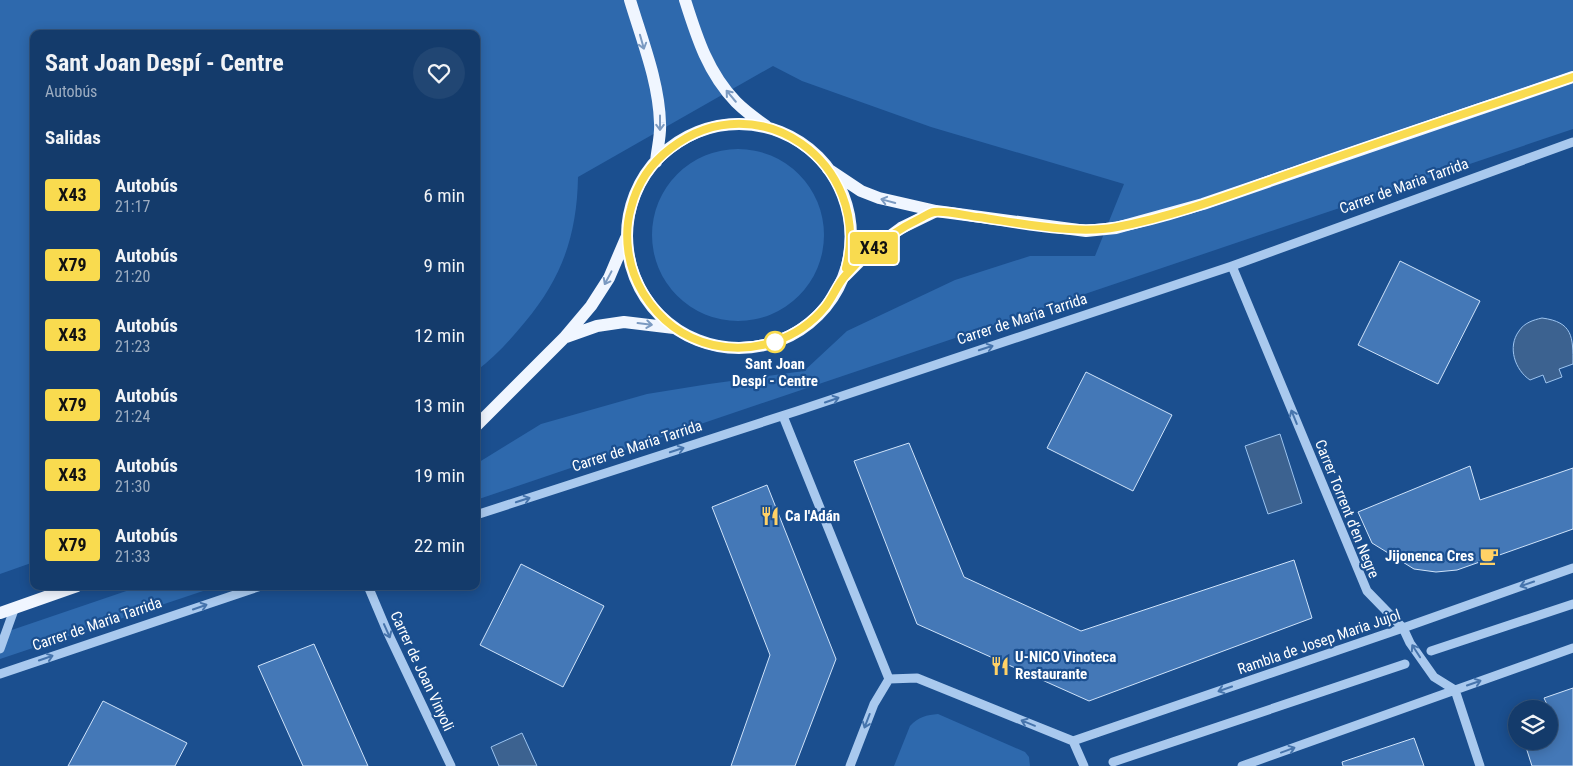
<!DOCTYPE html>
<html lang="es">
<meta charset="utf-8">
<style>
body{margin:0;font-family:"Roboto Condensed",sans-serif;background:#214673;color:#f1f3f6;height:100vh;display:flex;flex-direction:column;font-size:19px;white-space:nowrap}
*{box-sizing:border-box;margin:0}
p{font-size:16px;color:#9dadc1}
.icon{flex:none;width:28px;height:28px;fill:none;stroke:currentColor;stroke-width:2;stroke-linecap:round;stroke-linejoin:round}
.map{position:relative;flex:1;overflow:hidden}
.side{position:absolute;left:30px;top:30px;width:450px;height:560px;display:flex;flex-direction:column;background:#143b6b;border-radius:10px;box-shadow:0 2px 12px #0003,0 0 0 1px #33557e}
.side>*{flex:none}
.badge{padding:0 10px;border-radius:4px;font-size:18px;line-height:32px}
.tools{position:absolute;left:1508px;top:700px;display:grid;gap:10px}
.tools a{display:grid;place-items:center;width:50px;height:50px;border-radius:50%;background:#143b6b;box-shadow:0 2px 12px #0003,0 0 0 1px #33557e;font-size:25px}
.map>.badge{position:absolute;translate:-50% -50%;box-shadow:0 0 0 2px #fff}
h2{padding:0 15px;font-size:19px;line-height:45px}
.round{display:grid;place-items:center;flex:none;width:52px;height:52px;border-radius:26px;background:#214673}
.head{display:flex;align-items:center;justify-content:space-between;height:85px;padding:0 15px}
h1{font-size:24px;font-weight:700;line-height:38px}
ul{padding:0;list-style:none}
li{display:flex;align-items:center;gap:15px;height:70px;padding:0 15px}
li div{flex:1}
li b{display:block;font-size:19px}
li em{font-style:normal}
li .badge{min-width:55px;font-weight:700;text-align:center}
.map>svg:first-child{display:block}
.green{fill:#2e69ad}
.water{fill:#3c6290;stroke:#9cc4f0}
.building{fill:#4478b7;stroke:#cfe3fa}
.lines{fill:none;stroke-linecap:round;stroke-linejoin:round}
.minor{stroke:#a9c9ee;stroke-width:9}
.major{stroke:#f0f6ff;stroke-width:12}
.oneway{stroke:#7b9ac1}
.oneway2{stroke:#4674ac}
.line-casing{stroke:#fff;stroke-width:11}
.line{stroke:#f9db4f;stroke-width:8}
.stop-dot{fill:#fff;stroke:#f9db4f;stroke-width:2.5}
.labels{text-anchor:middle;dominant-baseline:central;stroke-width:4.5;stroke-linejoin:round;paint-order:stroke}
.street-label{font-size:15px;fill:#fff;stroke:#1b4f8f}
.stop-label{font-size:15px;font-weight:bold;fill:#fff;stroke:#1b4f8f}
.poi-label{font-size:15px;font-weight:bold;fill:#fff;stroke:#1b4f8f;text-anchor:start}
</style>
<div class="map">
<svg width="1573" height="766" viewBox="0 0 1573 766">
<rect width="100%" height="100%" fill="#1b4f8f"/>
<path class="green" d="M0 0H1573V129L476 500V464L541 424 647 394 709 384 804 371 847 331 955 280 1030 256H1095L1124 184 931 127 802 81 773 66 578 177C577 235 562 278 525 322 510 340 495 357 476 371V34H34V562L0 574Z
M652 235a86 86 0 1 1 172 0a86 86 0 1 1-172 0Z
M141 586H218L0 659V634Z
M938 714 1025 752 1029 757 1030 766H894L910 726C918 717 927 715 938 714Z"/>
<path class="water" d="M1542 318C1573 322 1573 337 1573 364L1559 369 1562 377 1546 383 1543 375 1530 380C1515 370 1507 347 1519 331 1524 323 1533 320 1542 318Z
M1280 434 1302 503 1268 514 1245 446Z
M522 733 537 766H499L491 747Z"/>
<path class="building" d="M1400 261 1480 301 1438 384 1358 345Z
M1086 372 1172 415 1133 491 1047 448Z
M909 443 964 577 1081 631 1294 560 1312 618 1089 701 917 624 854 461Z
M1470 466 1480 500 1573 468V529L1457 570 1436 572 1414 569 1372 543 1358 512Z
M767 485 836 659 795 766H731L770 655 712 507Z
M521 564 604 606 563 687 480 645Z
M314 644 368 766H303L258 666Z
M1573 688V766H1532L1524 741H1549V709L1544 698Z
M103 701 187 743 175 766H68Z
M1414 738 1424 766H1343L1342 762Z"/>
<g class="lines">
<path class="minor" d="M1232 266 1367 591 1403 628 1410 643 1434 677 1455 690 1480 766
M783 416 889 679
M476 515 797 411 1232 266 1573 142
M368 586 387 631 451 766
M0 649 15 607
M1431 651 1573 604
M0 674 261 586
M889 679 917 678 1073 741 1403 628 1573 568
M1073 741 1084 766
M1113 762 1405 664
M850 766 874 704 889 679
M1242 766 1573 648"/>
<path class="major" d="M630 0C642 40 659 82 660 123 661 136 657 149 656 162
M685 0C697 38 708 73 736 102 745 111 756 119 766 126
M627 236a112 112 0 1 1 224 0a112 112 0 1 1-224 0Z
M828 169 861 191 879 198 936 211 1086 231 1116 228 1203 204 1573 77
M845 276 871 250 901 228 936 211
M566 337 597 326 624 322 674 328
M476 426 564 338 591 306 609 278 626 238
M0 613 77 586"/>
</g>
<defs><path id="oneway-shaft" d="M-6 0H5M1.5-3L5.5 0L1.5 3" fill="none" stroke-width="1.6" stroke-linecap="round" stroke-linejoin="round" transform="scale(1.25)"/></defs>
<g class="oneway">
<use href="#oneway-shaft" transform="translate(642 42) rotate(74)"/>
<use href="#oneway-shaft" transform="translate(731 96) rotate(-130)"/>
<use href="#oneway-shaft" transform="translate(660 123) rotate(90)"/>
<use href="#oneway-shaft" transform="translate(888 201) rotate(-165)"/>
<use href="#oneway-shaft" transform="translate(608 278) rotate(118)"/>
<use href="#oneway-shaft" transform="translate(645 324) rotate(7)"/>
</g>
<g class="oneway2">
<use href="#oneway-shaft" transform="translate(986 348) rotate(-18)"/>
<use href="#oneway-shaft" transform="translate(832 400) rotate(-19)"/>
<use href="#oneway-shaft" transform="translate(1294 417) rotate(-112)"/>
<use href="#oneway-shaft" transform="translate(677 450) rotate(-18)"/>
<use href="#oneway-shaft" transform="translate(523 500) rotate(-18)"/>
<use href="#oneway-shaft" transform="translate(1527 584) rotate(161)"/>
<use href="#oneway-shaft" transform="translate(200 607) rotate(-19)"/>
<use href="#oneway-shaft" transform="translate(387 631) rotate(66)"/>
<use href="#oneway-shaft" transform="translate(1416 651) rotate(-123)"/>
<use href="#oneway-shaft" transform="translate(46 658) rotate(-19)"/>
<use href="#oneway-shaft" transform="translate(1474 683) rotate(-19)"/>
<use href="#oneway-shaft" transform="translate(1225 689) rotate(161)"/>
<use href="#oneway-shaft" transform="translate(867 721) rotate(111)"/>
<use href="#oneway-shaft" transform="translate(1028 723) rotate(-158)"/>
<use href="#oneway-shaft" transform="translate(1288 750) rotate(-20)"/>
</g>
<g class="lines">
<g class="line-casing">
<path id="line" d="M846 268C873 163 758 81 671 148 651 163 637 184 631 208 623 236 628 268 643 293 659 319 683 338 713 345 754 354 798 340 825 307 833 297 837 285 845 276 866 252 892 232 921 218 925 216 929 213 934 212 945 210 967 216 978 217 1020 223 1076 235 1117 227 1178 216 1242 190 1300 170 1391 138 1482 108 1573 77"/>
</g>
<use href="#line" class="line"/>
</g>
<defs>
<g id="restaurant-bare" transform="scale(1.5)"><path d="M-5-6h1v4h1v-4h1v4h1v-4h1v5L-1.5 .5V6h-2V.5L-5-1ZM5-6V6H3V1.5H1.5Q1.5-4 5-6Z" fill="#ffd166" stroke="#1b4f8f" stroke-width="2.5" paint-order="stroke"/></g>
<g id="cafe-bare" transform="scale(1.5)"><path d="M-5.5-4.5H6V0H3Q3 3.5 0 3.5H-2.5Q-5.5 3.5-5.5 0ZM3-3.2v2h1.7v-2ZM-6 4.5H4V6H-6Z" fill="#ffd166" stroke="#1b4f8f" stroke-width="2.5" paint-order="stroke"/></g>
</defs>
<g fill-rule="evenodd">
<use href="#restaurant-bare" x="770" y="516"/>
<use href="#cafe-bare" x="1489" y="556"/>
<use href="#restaurant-bare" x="1000" y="666"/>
</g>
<circle class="stop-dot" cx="775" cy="342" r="10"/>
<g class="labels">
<g class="street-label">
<text transform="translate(1404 186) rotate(-20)">Carrer de Maria Tarrida</text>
<text transform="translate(1022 319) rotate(-18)">Carrer de Maria Tarrida</text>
<text transform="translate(637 446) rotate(-18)">Carrer de Maria Tarrida</text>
<text transform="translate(1347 509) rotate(68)">Carrer Torrent d'en Negre</text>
<text transform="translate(97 624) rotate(-19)">Carrer de Maria Tarrida</text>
<text transform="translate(1319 642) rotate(-19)">Rambla de Josep Maria Jujol</text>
<text transform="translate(422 671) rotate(65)">Carrer de Joan Vinyoli</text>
</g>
<g class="stop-label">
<text x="775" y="364">Sant Joan<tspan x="775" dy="17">Despí - Centre</tspan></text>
</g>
<g class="poi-label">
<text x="785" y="516">Ca l'Adán</text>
<text x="1474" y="556" text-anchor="end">Jijonenca Cres</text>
<text x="1015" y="657">U-NICO Vinoteca<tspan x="1015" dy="17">Restaurante</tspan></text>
</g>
</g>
</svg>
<div class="tools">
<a><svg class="icon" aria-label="layers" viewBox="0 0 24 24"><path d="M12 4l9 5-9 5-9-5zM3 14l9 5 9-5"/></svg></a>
</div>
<b class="badge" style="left:874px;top:248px;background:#f9db4f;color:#111">X43</b>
<section class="side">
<div class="head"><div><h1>Sant Joan Despí - Centre</h1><p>Autobús</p></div><a class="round"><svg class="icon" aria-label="heart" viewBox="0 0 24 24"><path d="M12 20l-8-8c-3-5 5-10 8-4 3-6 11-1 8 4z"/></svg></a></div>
<h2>Salidas</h2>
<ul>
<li><span class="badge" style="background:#f9db4f;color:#111">X43</span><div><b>Autobús</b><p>21:17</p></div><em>6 min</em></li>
<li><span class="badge" style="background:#f9db4f;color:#111">X79</span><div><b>Autobús</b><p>21:20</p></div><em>9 min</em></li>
<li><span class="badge" style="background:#f9db4f;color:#111">X43</span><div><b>Autobús</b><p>21:23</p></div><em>12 min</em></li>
<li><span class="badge" style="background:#f9db4f;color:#111">X79</span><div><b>Autobús</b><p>21:24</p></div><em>13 min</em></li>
<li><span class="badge" style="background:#f9db4f;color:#111">X43</span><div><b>Autobús</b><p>21:30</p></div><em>19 min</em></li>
<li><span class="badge" style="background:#f9db4f;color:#111">X79</span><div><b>Autobús</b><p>21:33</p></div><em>22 min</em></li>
</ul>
</section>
</div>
